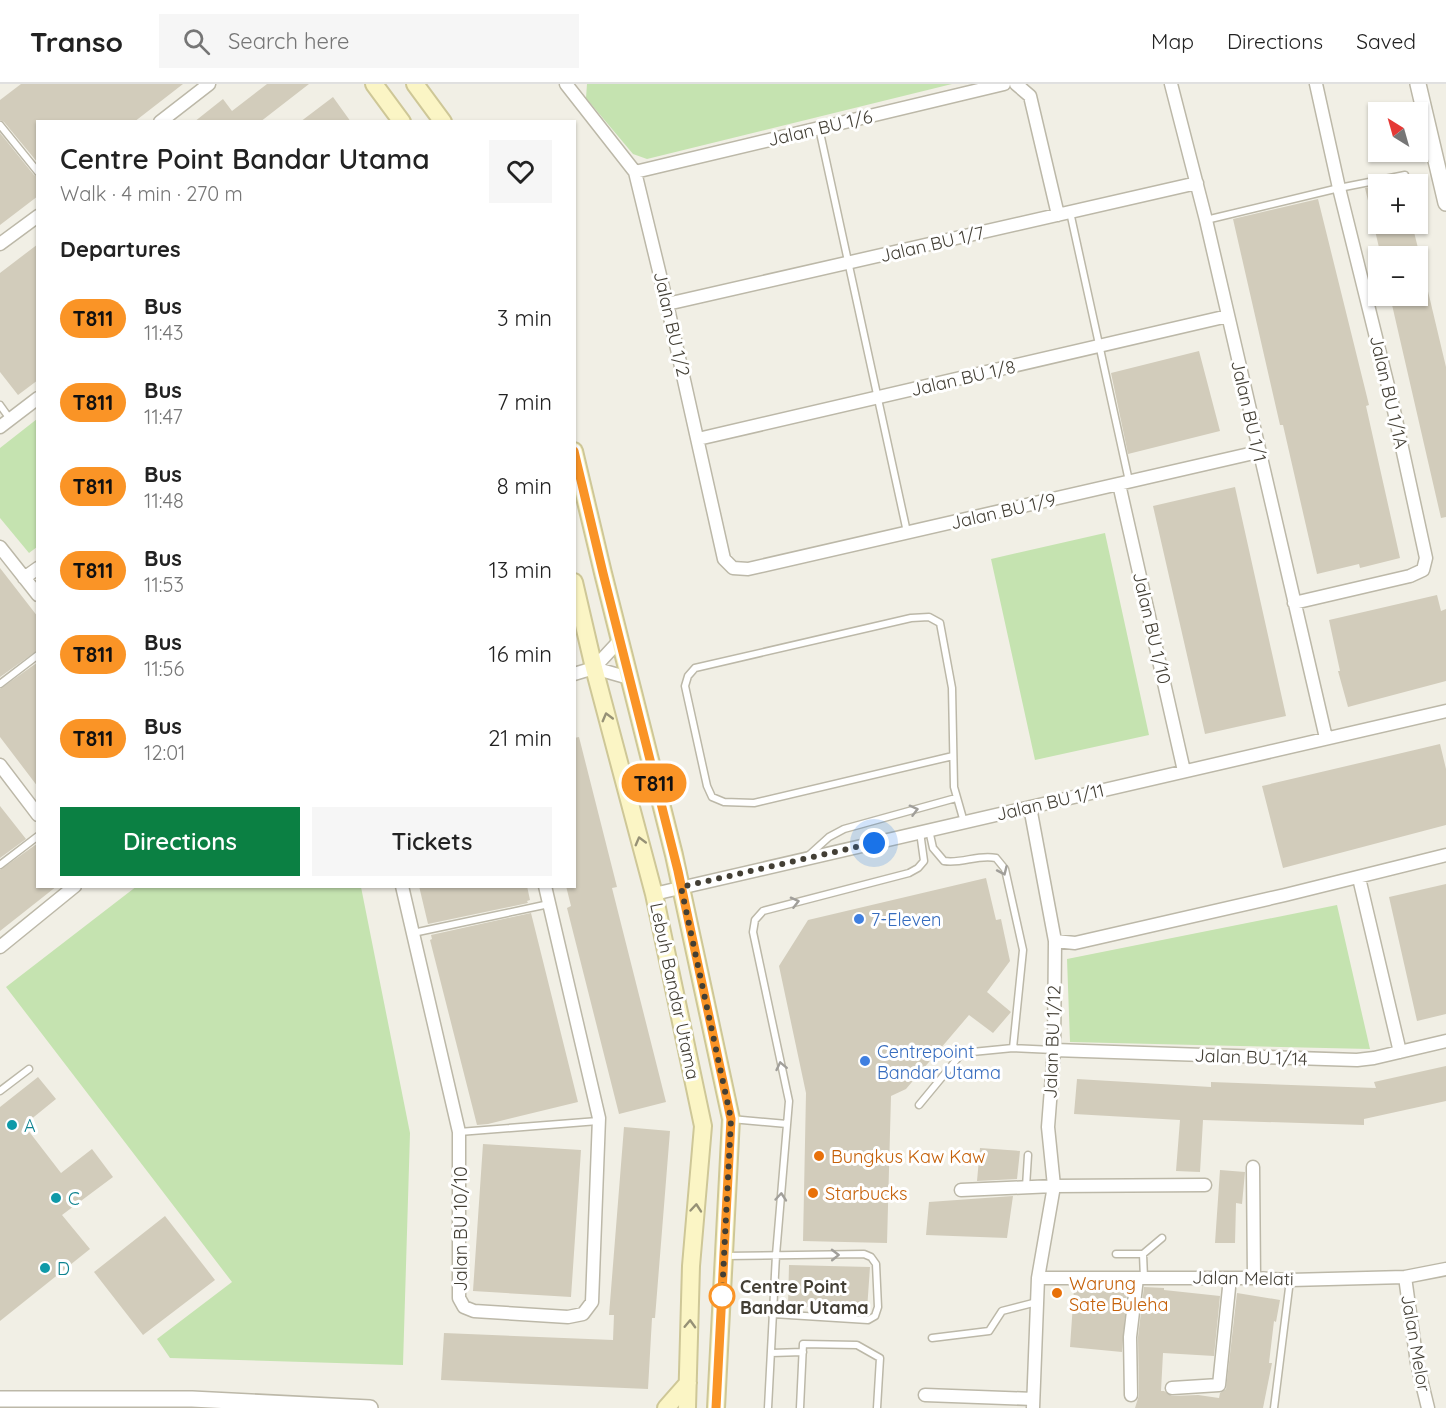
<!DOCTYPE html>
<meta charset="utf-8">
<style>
body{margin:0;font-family:Quicksand,sans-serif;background:#f6f6f6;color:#222;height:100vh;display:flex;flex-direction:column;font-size:22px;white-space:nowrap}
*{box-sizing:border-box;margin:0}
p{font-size:20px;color:#767676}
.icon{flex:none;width:33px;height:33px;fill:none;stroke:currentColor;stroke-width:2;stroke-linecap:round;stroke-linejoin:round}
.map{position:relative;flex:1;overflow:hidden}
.panel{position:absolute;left:36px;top:36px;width:540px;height:768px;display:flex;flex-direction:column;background:#fff;border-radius:0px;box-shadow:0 2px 4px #0004}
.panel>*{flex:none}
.badge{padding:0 12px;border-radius:20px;font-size:21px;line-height:39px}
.needle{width:39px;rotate:323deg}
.controls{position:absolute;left:1368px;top:18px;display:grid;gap:12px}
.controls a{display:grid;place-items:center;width:60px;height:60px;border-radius:0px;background:#fff;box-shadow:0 2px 4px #0004;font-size:30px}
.you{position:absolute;width:30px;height:30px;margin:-15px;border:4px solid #fff;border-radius:50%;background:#1a73e8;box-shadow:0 0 0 9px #1a73e833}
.map>.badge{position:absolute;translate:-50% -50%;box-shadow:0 0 0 3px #fff}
h2{padding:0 24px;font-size:22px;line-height:54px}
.round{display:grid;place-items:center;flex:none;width:63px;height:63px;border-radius:0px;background:#f6f6f6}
.headline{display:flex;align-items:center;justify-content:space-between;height:102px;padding:0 24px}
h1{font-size:28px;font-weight:600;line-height:45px}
.primary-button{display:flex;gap:12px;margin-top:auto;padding:12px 24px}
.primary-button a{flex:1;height:69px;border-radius:0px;background:#0b8043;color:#fff;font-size:24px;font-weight:600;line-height:69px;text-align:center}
.primary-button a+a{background:#f6f6f6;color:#222}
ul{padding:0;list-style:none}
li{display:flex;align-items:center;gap:18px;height:84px;padding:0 24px}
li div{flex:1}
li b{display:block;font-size:22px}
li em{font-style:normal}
li .badge{min-width:66px;font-weight:700;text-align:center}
header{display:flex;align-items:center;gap:36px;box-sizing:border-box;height:84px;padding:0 30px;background:#fff;border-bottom:2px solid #e0e0e0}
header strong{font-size:28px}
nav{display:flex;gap:33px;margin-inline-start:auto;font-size:21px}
.search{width:420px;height:54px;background:#f6f6f6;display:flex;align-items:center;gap:15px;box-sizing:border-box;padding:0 21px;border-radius:0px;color:#767676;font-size:22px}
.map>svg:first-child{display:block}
.green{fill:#c5e3b0}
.building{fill:#d2ccbb}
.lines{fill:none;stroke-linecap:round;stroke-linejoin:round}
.service-casing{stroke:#bcb8a8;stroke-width:9}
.minor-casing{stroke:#bcb8a8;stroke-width:15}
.tertiary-casing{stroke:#bcb8a8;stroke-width:18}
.secondary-casing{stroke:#cec797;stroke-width:20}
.service{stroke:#fff;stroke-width:6}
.minor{stroke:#fff;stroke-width:12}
.tertiary{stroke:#fff;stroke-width:15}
.secondary{stroke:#fbf5c5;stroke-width:16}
.oneway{stroke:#969176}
.oneway2{stroke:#a19f9a}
.line-casing{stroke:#fff;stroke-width:14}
.line{stroke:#fa9426;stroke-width:9}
.walk{stroke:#433f35;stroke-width:6;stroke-dasharray:0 10.8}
.shop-dot{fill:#3f7fe0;stroke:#fff;stroke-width:2}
.culture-dot{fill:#0f9aa8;stroke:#fff;stroke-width:2}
.food-dot{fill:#e8710a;stroke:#fff;stroke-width:2}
.stop-dot{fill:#fff;stroke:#fa9426;stroke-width:3}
.labels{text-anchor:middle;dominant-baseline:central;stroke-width:6;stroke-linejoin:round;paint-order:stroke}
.street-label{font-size:18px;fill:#433f35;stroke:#fff}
.shop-label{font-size:18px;fill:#366cbe;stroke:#fff;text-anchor:start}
.culture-label{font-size:18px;fill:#0d838f;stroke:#fff;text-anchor:start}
.food-label{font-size:18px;fill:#c56008;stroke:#fff;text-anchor:start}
.stop-label{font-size:18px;font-weight:bold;fill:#433f35;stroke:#fff;text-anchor:start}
</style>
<header>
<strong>Transo</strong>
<div class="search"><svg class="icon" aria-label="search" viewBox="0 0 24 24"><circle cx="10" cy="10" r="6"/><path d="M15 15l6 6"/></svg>Search here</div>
<nav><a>Map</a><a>Directions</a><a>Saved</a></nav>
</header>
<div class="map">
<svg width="1446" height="1324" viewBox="0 0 1446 1324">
<rect width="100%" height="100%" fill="#f1efe5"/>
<path class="green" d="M587 0H952L647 75 633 70 586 14Z
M37 335V463L29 469 0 434V364Z
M1105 449 1149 651 1035 676 991 475Z
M137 802 361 803 410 1049 403 1281 170 1274 157 1255 232 1198 6 903Z
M1337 821 1370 965 1070 958 1067 875Z"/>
<path class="building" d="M21 0H183L134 38H38V79L4 38 0 36V16Z
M267 0H309L260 38H194L223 15 232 27Z
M333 13 351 38H300Z
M0 49 34 91 38 93V112L0 141Z
M1378 102V140H1412L1420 172H1381L1365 104Z
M1318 115 1369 321 1366 322 1400 474 1360 484 1359 480 1317 490 1283 341H1280L1233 135Z
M38 160V296L18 311 0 288V189Z
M1418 182H1422L1446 283V433L1441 434 1390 212H1418Z
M1199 267 1220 347 1128 370 1111 289Z
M1235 403 1286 632 1205 650 1153 422Z
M0 484 38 533V566L0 593Z
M1437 511 1441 527 1446 525V597L1348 623 1338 587H1340L1329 536Z
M38 578V703L0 653V605Z
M579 653 617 803 612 804 666 1018 619 1030 567 824 571 822 566 802H574V654Z
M1440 660 1446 685V741L1283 784 1262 702Z
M0 722 26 755 0 774Z
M38 759V802H57L0 847V786Z
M986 794 996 836 1001 835 1010 877 987 908 1011 928 993 949 969 931 906 1005 891 1012 887 1159 803 1157 806 1009 779 882 808 836Z
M1446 800V930L1417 937 1389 813Z
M419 802H527L530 816 527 817 528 819 428 840Z
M531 829 578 1018 488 1040 477 1041 430 856 432 855 431 851Z
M1446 982V1017L1364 1035V1041L1203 1036 1200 1088 1176 1087 1180 1036 1074 1030 1077 995 1211 1003V998L1376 1004 1374 998Z
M38 993 56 1015 24 1041 61 1089 92 1065 113 1093 62 1131 90 1165 0 1237V1023Z
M624 1043 670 1047 655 1234H652L648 1305 441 1296 444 1249 613 1256 614 1231H609Z
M483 1060 581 1066 571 1213 473 1207Z
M980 1064 1020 1067 1017 1095 977 1097Z
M1220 1086 1245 1088 1242 1120 1236 1119 1235 1159H1215Z
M1013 1112 1007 1154 926 1151 929 1118Z
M165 1132 215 1196 143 1251 94 1188Z
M789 1181 870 1183 867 1226 788 1222Z
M1144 1203 1164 1204V1206L1220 1212 1214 1272 1163 1269 1161 1307H1164L1172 1312 1198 1311 1219 1314 1220 1309 1226 1305 1237 1209 1280 1216 1276 1238 1274 1237 1269 1279H1272L1263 1324H1135L1139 1311 1138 1253Z
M1074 1205 1127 1209 1122 1268 1070 1263Z"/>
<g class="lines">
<g class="service-casing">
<path id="service" d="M0 41 38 88
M819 44 907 448
M1070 128 1129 397
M1206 136 1339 104 1405 91
M0 321 10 335
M0 600 38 571
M953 672 754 719 724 718 712 713 707 702 685 602 688 592 695 584 911 534 929 533 940 539 952 604 954 703 964 738
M929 746 933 764 944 777C962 780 978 770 996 774L1005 785 1023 866 1013 964 1054 966
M808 772 829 753 844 745 956 714
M0 781 38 752
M413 849 549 820
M0 1007 29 985
M919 1021 962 969 1013 964
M731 1035 787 1040
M459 1048 598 1037
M1026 1103 1028 1071
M1116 1170H1143L1162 1154
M1143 1170 1144 1194
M725 1172 864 1170 871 1173 876 1180 878 1223 875 1232 868 1236 773 1230
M932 1254 989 1247 1002 1227 1037 1218
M771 1269 803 1268
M768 1324 776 1171 789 1017 753 848 755 836 763 827 909 789 918 784 924 777 920 748
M800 1324 803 1260 857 1261 880 1274 877 1324
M1274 1324 1290 1196"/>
</g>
<g class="minor-casing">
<path id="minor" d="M566 0 635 88 667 220 724 475 733 484 748 485 1258 368
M1016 0 1030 12 1058 131
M1171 0 1206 136 1326 654
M160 38 209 0
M635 88 1004 0
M0 160 38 132
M667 220 1197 99
M0 343 38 314
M698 355 1228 232
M1119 400 1184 687
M0 463 38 511
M24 494 38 484
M1294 519 1410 492 1423 486 1426 474 1393 322 1339 104 1316 0
M594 584 620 556
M574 590 594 584 629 594
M0 681 38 731
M1030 723 1055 857 1054 966 1048 1043 1054 1102 1038 1194 1033 1324
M1359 794 1400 968
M402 802 459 1048V1214L464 1223 474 1227 568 1233 583 1230 592 1218 599 1034 545 802
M654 810 1446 627
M1055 857 1075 859 1285 811 1446 771
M0 863 75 802
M1054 966 1357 976 1374 974 1446 957
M1253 1083 1254 1194
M961 1106 1054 1102 1205 1101
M1405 1193 1417 1279 1428 1324
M1038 1194H1254L1290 1196 1405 1193 1446 1185
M1172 1304 1219 1301 1230 1194
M925 1311 1033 1315
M1131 1311 1130 1253 1137 1194"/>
</g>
<g class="tertiary-casing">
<path id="tertiary" d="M1418 0 1446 119
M0 1315H192L370 1324"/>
</g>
<g class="secondary-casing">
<path id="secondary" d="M374 0 402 38
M415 0 443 38
M574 367 603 489 674 771 731 1035 716 1324
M574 498 594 584 654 810 703 1042 691 1182 687 1324
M666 1324 688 1299"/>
</g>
<use href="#service" class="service"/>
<use href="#minor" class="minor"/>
<use href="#tertiary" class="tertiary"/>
<use href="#secondary" class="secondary"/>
</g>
<defs><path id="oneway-chevron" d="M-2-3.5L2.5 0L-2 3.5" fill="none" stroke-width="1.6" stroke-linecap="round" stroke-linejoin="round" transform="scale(1.5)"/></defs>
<g class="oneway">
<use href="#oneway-chevron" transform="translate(607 633) rotate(-105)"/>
<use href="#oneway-chevron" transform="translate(640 757) rotate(-105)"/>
<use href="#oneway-chevron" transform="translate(696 1124) rotate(-85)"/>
<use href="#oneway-chevron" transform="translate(690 1240) rotate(-88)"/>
</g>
<g class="oneway2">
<use href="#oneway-chevron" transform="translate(914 726) rotate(-15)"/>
<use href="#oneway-chevron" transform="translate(1003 787) rotate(66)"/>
<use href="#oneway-chevron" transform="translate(795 818) rotate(-14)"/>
<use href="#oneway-chevron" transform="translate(781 982) rotate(-102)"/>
<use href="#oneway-chevron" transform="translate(781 1113) rotate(-85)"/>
<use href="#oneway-chevron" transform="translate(835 1171) rotate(-1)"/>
</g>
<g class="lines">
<g class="line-casing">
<path id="line" d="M574 367 603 489 678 787 731 1035 716 1324"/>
</g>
<use href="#line" class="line"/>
<path class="walk" d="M722 1212 731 1035 681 803 874 759"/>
</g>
<g class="shop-dot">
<circle cx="859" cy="835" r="6"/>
<circle cx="865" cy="977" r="6"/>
</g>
<g class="culture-dot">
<circle cx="12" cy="1041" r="6"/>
<circle cx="56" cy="1114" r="6"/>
<circle cx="45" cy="1184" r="6"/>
</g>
<g class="food-dot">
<circle cx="819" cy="1072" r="6"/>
<circle cx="813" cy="1109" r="6"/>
<circle cx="1057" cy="1209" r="6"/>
</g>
<circle class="stop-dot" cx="722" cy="1212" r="12"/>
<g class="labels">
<g class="street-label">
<text transform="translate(820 44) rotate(-13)">Jalan BU 1/6</text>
<text transform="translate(932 160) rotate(-13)">Jalan BU 1/7</text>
<text transform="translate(672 240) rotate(77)">Jalan BU 1/2</text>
<text transform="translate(963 294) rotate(-13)">Jalan BU 1/8</text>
<text transform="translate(1389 308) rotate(77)">Jalan BU 1/1A</text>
<text transform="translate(1249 327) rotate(77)">Jalan BU 1/1</text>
<text transform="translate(1003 427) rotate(-13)">Jalan BU 1/9</text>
<text transform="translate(1152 544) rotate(77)">Jalan BU 1/10</text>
<text transform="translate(1050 718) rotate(-13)">Jalan BU 1/11</text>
<text transform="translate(675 907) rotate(78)">Lebuh Bandar Utama</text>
<text transform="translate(1052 958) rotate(-88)">Jalan BU 1/12</text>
<text transform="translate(1251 973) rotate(2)">Jalan BU 1/14</text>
<text transform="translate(460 1145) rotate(-90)">Jalan BU 10/10</text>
<text transform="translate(1243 1194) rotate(1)">Jalan Melati</text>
<text transform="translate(1416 1259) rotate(80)">Jalan Melor</text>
</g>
<g class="shop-label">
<text x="871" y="835">7-Eleven</text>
<text x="877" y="967">Centrepoint<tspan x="877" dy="21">Bandar Utama</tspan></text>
</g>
<g class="culture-label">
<text x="24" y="1041">A</text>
<text x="68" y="1114">C</text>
<text x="57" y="1184">D</text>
</g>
<g class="food-label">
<text x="831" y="1072">Bungkus Kaw Kaw</text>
<text x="825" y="1109">Starbucks</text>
<text x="1069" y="1199">Warung<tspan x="1069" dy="21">Sate Buleha</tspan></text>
</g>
<g class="stop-label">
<text x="740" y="1202">Centre Point<tspan x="740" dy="21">Bandar Utama</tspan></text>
</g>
</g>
</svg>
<div class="controls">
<a><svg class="needle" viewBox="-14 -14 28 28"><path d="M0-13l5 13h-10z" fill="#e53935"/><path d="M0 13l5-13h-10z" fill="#767676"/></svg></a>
<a>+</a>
<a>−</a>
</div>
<div class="you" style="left:874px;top:759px"></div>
<b class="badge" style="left:654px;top:699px;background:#fa9426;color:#111">T811</b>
<section class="panel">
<div class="headline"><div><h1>Centre Point Bandar Utama</h1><p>Walk · 4 min · 270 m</p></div><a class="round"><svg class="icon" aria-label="heart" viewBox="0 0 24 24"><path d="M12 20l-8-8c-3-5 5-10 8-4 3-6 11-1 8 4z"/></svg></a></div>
<h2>Departures</h2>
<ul>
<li><span class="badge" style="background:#fa9426;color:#111">T811</span><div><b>Bus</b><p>11:43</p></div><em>3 min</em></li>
<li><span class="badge" style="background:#fa9426;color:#111">T811</span><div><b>Bus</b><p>11:47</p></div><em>7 min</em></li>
<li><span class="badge" style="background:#fa9426;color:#111">T811</span><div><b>Bus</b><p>11:48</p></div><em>8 min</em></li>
<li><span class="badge" style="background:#fa9426;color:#111">T811</span><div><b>Bus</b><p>11:53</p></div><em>13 min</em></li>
<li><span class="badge" style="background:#fa9426;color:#111">T811</span><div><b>Bus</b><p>11:56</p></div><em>16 min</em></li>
<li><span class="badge" style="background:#fa9426;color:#111">T811</span><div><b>Bus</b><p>12:01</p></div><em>21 min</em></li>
</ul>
<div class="primary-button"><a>Directions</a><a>Tickets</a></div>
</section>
</div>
